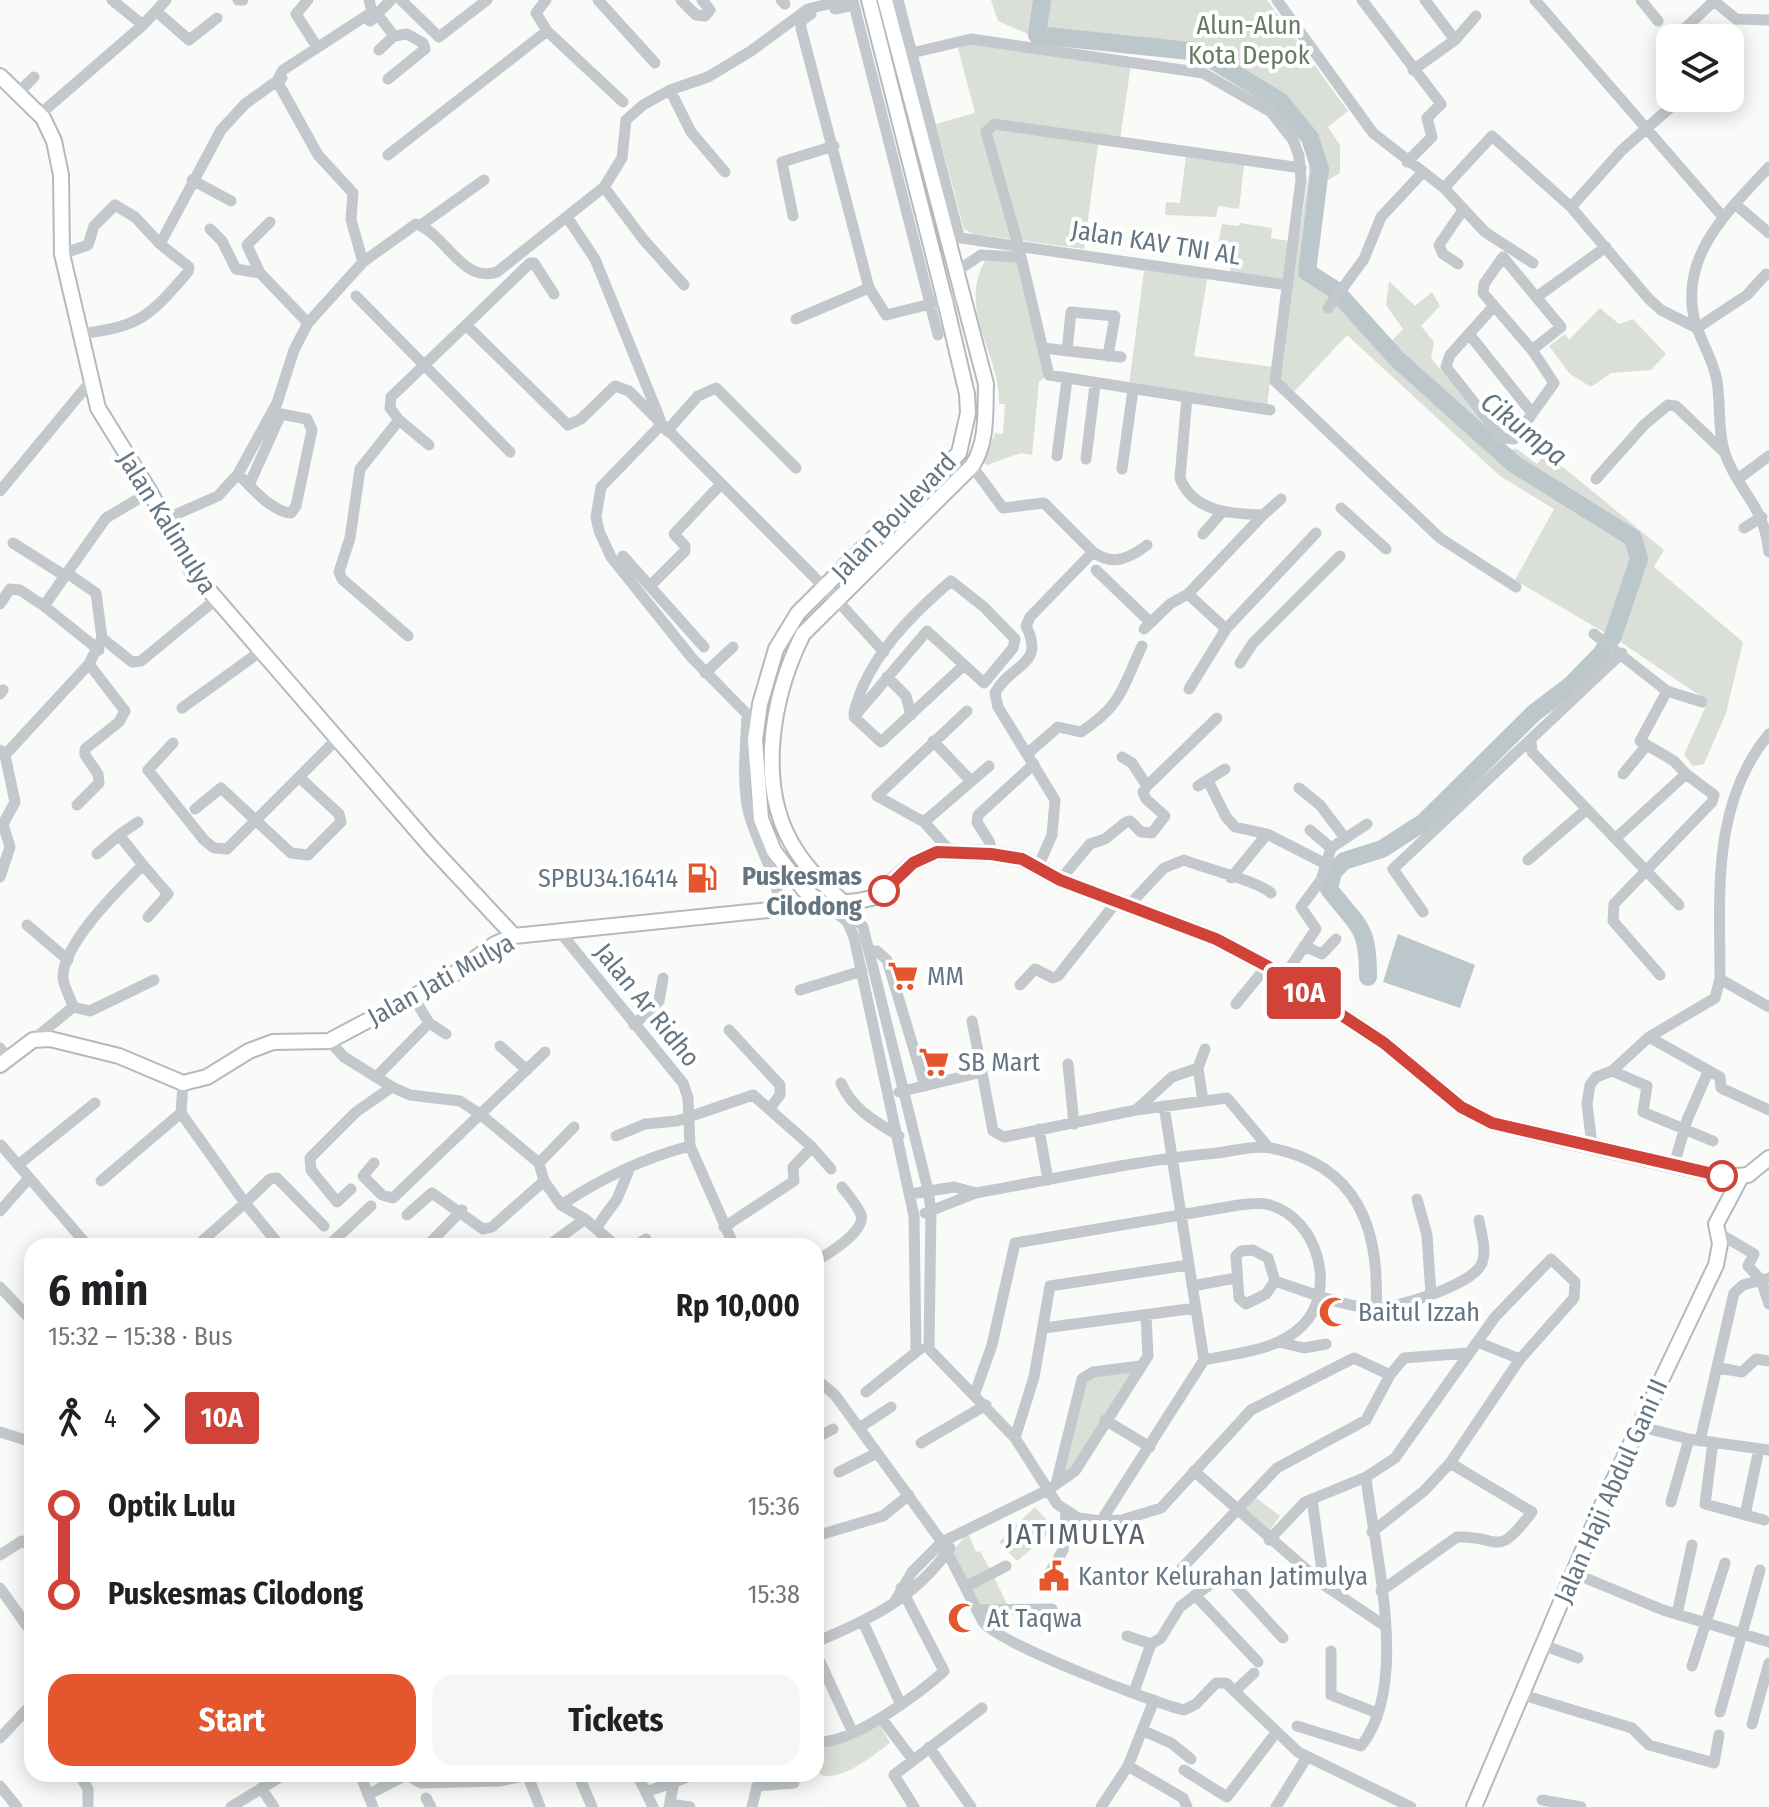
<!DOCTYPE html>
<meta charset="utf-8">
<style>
body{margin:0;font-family:"Fira Sans Condensed",sans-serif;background:#f6f6f6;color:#202124;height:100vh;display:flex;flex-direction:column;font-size:30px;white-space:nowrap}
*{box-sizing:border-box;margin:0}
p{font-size:26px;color:#757577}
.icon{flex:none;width:44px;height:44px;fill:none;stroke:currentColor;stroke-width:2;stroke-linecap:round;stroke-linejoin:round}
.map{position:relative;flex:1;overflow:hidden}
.side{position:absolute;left:24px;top:1238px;width:800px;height:544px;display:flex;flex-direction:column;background:#fff;border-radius:24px;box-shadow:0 4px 20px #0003}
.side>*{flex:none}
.badge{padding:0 16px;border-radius:6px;font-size:28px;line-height:52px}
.controls{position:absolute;left:1656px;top:24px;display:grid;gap:16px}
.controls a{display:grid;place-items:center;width:88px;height:88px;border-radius:16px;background:#fff;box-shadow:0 4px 20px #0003;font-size:40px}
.map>.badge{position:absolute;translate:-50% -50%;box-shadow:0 0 0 4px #fff}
.legs{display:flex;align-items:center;gap:12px;height:88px;padding:0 24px;font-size:26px}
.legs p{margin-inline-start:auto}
.summary{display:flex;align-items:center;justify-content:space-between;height:136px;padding:0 24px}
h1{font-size:44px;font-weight:700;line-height:60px}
.cta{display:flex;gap:16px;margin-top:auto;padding:16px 24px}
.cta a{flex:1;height:92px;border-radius:24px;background:#e4572e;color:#fff;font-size:32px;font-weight:700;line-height:92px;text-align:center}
.cta a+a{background:#f6f6f6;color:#202124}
ul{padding:0 24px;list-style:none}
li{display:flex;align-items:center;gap:28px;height:88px;font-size:30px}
li i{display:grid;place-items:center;width:12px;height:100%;margin:0 10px;background:currentColor}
li i::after{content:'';width:20px;height:20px;margin:-10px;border:6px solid;border-radius:50%;background:#fff}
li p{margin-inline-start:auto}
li:first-child i{background:linear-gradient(#0000 50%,currentColor 0)}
li:last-child i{background:linear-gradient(currentColor 50%,#0000 0)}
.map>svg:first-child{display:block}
.green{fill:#dadfd7}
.water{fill:#bbc7cb}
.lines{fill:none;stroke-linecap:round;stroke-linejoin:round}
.river{stroke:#bbc7cb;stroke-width:18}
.secondary-casing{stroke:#b3babf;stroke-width:18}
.street{stroke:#c3c8cc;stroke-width:11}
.secondary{stroke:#fff;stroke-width:14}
.line-1-casing{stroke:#fff;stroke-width:18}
.line-1{stroke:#d14338;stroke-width:12}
.stop-1-dot{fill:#fff;stroke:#d14338;stroke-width:4}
.labels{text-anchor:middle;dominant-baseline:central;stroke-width:8;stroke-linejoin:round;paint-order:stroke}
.park-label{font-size:26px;fill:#687a64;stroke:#fff}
.street-label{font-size:26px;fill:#657683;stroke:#fff}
.stop-label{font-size:26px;font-weight:bold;fill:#657683;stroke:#fff;text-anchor:end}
.poi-label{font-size:26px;fill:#657683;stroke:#fff;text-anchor:start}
.water-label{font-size:28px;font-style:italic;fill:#60757c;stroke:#fff}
.quarter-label{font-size:30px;letter-spacing:2px;fill:#57646e;stroke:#fff}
</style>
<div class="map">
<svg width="1769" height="1807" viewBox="0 0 1769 1807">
<rect width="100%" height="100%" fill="#fafaf8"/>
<path class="green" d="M991 0H1267L1348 111 1328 127 1340 145V173L1323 183 1315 269 1334 279 1389 344 1403 329 1386 305 1389 281 1415 306 1432 292 1440 306 1421 326 1434 342 1431 358 1505 450 1517 449 1537 464 1546 453 1664 550 1654 567 1743 642 1726 713 1704 764 1693 766 1684 755 1708 701 1619 641 1515 580 1554 509 1500 476 1347 335 1293 393 1283 384 1279 370 1309 172V139L1279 101 1197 54 1134 43 1118 46 1035 37 998 21Z
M971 43 1131 64 1119 147 1098 145 1084 249 973 234 964 229 936 124 975 113 958 48Z
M1186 157 1244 165 1239 209 1218 206 1216 217 1165 215 1166 202 1180 203Z
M1240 223 1272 228 1271 238 1289 241 1283 281 1230 272 1236 246 1218 244 1222 224 1239 226Z
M1028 252 1208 275 1194 356 1272 367 1267 406 1129 385 1144 271Z
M986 259 1017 261 1046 376 1039 382 1032 455 1021 453 987 465 983 462 995 433 1003 434 1005 404H999C1000 350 956 311 986 259Z
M1600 308 1619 324 1633 319 1666 354 1651 370 1611 373 1591 387 1570 374 1549 346 1565 334 1569 340Z
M1134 1369 1072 1469 1061 1477 1084 1382 1091 1377Z
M1256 1498 1280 1516 1269 1531 1244 1511Z
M1035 1507 1055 1529 1017 1561 999 1542Z
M968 1533 976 1552 980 1551 991 1571 966 1582 951 1553Z
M994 1577 1008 1606 979 1608 969 1588Z
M880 1725 890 1743C873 1755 844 1781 821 1775L816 1767V1746H827Z"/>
<path class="water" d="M1398 934 1475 965 1460 1008 1383 982Z"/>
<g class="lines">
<path class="river" d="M1042 0 1037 35 1199 52 1280 101 1310 138 1320 169 1307 272 1334 289 1397 359 1514 464 1633 538 1639 559 1613 636 1601 654 1571 685 1534 713 1424 822 1382 849 1344 861 1333 872 1329 889C1359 928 1368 925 1368 977"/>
<g class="secondary-casing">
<path id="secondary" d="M0 76 43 118 54 141 61 175 62 254 98 408 150 492 193 572 431 847 514 936
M843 902C826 887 809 871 797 852 755 790 771 698 803 634L972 466C988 442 985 411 986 384L885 0
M825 905 804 890 774 851 761 819 755 740 760 704 776 649 798 613 959 453 968 413 967 394 945 301 869 0
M0 1065 33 1040 50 1039 119 1056 183 1083 207 1077 249 1051 273 1042 329 1041 450 977 495 944 514 936 858 901 876 897 913 863 937 852 991 854 1022 859 1060 880 1216 939 1267 966 1384 1043 1461 1107 1492 1123 1725 1177 1748 1175 1769 1158
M1474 1807 1606 1496 1716 1265 1720 1244 1716 1224 1741 1177"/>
</g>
<path class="street" d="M238 0H243
M308 0 296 14 317 47
M401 0 439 37 487 0
M546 0 536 13 547 31 623 102
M598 0 655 63
M681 0 696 15 705 16 710 10 702 0
M781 0 785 4
M898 0 959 236
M1277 0 1373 133 1444 188 1485 232 1533 263
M1362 0 1441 104 1427 118 1432 137 1407 162
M1425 0 1455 40
M1535 0 1723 217
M1641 0 1658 21
M1713 0 1736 19 1769 20
M853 1 938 335
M835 9 854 5
M157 12 189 40 217 18
M811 14 801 21V28L869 288 886 315 963 296
M378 15 394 36 407 34 423 43 425 49 388 79
M370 21 391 0
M143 25 166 0
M1672 31 1680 33 1714 1
M379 50 394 36
M899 56 971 39 1203 73 1271 112 1293 140 1299 156 1301 180 1275 381 1440 538 1516 587
M1413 70 1455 40 1476 16
M282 78 277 81 318 155 353 193 351 220 363 262
M670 90 691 132 725 172
M18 93 34 77
M39 115 143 25 112 0
M388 155 547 31
M1769 167C1730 209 1680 254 1694 318 1699 339 1713 358 1717 381 1721 407 1717 434 1727 459 1744 499 1763 504 1769 552
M192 180 231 201
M604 187 643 239 684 285
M1444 188 1492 136 1571 207 1648 298 1661 310 1697 328 1747 295 1766 274
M1735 204 1769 233
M1571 207 1622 150 1681 98
M793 216 782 162 834 146
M567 217 595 259 660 419
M270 222 247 245 260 273 308 323
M421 225 484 180
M210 229 222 241 236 269 260 273
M947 236 1287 285
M62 254 88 245 94 226 115 205 135 217 160 244
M1458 264 1443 254 1439 245 1463 210
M957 271 981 255 1020 257
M356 296 510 452
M1538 296 1606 247
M1494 306 1450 355 1446 367 1502 438 1514 439 1554 383 1532 350 1483 293 1484 284 1503 257 1561 327 1532 350
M1328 308 1364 259 1381 217 1423 172
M796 319 869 288
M466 325 530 263H534L554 294
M80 334C141 326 148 318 188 272L189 267 160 244 221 130 245 104 277 81 283 70 372 12 369 0
M1469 334 1532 413
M1043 348 1121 357
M1067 351 1071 312 1115 316 1108 356
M1187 397 1049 375 1018 244 986 132 994 124 1301 168
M1270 410 1187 397 1180 478C1193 512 1231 514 1263 515L1281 499
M399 420 429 445
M661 425 601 487 596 517 599 531 611 557 692 658 747 714 757 719
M667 431 698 396 716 388 796 468
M1057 456 1067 380
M1086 459 1095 385
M972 466 1003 508 1044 503 1093 552
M1122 469 1133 390
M238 474C251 487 272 512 291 513L296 506 312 430 307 419 281 414 249 485
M1596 479 1644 425 1668 405 1676 406 1725 453
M1738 479 1769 456
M0 491 91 381
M1341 508 1386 549
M163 520 218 496 238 474 277 403 294 350 308 323 363 262 416 224C445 233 462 284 497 272L604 187 622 158 626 120 643 105 670 90 708 77 751 51 808 9 844 0
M1744 528 1762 517
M1203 534 1223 511
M13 543 65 576
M623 556 704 647
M1096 570 1150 622
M650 586 685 551V546L674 534 721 484
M0 604 10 589 20 590 44 606 67 573
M44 606 99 650
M1144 629 1170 604 1188 594
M1226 629 1188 594 1263 515
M1594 634 1667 691 1702 702
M408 636 342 579 339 572 350 538 360 469 399 420 390 408 391 397 466 325 568 425 581 419 615 386 629 391 836 599 884 652
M102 638 132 662 141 661 214 601
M1240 663 1253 643 1340 556
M705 673 733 647
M887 677 906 696 911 715
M1189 689 1226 629 1316 533
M0 694 3 690
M182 708 261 651
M854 713C866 660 911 615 951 581L984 607 1015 639 1013 648 984 683 927 631 854 717 881 742 962 667
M747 714C746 747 741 782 749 814 758 847 777 873 780 908
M933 741 971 781
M1531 742 1532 752 1679 905
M173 743 148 770 204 840 214 848 227 849 338 738
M0 750 5 755 15 802 3 824 10 847 0 877
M1027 754 1058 727 1081 732C1123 704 1122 688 1142 646
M5 755 89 664
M1122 757 1132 763 1147 786
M1623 774 1647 745
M1208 781 1226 817 1235 827 1267 834 1320 861
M1198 786 1225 769
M1299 788 1320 805 1345 838
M77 805 99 783 98 774 85 755V749L119 722 125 711 89 664 102 638 96 593 67 573 106 518 150 492
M195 809 221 788 291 853 308 855 341 822 339 814 299 777
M924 822 989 766
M1310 830 1331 848
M1616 838 1686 774 1674 761 1640 741 1667 691
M950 851 924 822 877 796 967 711
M97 854 119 835
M991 854 990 843 977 822 978 815 1034 764
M1528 860 1587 809
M143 865 168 894 148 917
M1038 867 1052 835 1055 800 998 707 995 693C1011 663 1046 666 1026 626L1030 617 1093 552C1112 566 1129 559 1147 545
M1231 878 1267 834
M1060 880 1090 844 1105 839 1126 822 1130 821 1141 832 1152 833 1165 816 1146 799 1143 792 1147 786 1217 718
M843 902 863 927 928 1190 931 1211 929 1349 1015 1438 1057 1504 1078 1518 1101 1521 1122 1520 1161 1508 1251 1410 1354 1358 1390 1375
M1130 904 1164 868 1184 860C1206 869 1256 880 1271 893
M825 905 847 921 854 937 914 1216 916 1349
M1423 912 1393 869 1622 653
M27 925 68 960
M560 932 683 1083 688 1098 690 1146 734 1246
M1304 946 1322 954 1336 939
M869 951H877L887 960 925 1086
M1660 975 1613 921 1614 904 1712 802 1714 795 1686 774
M1283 978 1316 929 1301 907 1321 880 1331 848 1367 824
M1720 979 1769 1007
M1020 985 1035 969 1053 978 1058 976 1118 900
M800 990 862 971
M1236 1004 1267 966
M73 1007C71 998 63 986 63 977 63 943 120 888 143 865L119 835 138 822
M73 1007 90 1011 154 980
M972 1021 982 1072
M429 1023 446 1034
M634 1025 659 1001 663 978
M729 1030 780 1085V1095L770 1108
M1649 1037 1720 1077 1721 1088 1769 1110
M33 1040 73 1007
M329 1041 344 1057 392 1087 410 1095 460 1101 480 1114 539 1163 544 1181 561 1205 585 1219 616 1246
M500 1046 527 1070
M0 1048 8 1059
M1068 1064 1074 1124
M1612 1071 1647 1086 1643 1112 1713 1141
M376 1077 429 1023 414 998
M183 1083 181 1113 245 1203 270 1179 277 1178 324 1226
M841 1083C852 1109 876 1122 899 1136
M899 1092 982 1072 993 1131 1004 1137 1136 1110 1227 1098 1269 1148
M1203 1101 1198 1068 1205 1049
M1136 1110 1172 1077 1198 1068
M1039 1129 1048 1180
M616 1136 645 1124 677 1121 753 1095 812 1147 831 1169
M1 1145 88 1246
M1592 1145 1587 1104 1590 1085 1596 1077 1612 1071 1649 1037 1715 998 1720 979C1720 894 1711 804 1769 734
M374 1163 363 1176 382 1195 393 1198 545 1052
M539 1163 574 1127
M18 1165 95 1103
M1674 1165 1687 1120 1708 1072
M101 1181 181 1113
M351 1189 337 1202 311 1170 310 1158 356 1112 392 1087
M910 1194 954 1187 976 1193C1056 1179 1136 1160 1217 1153 1233 1151 1255 1145 1271 1148 1358 1165 1380 1229 1376 1308
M1417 1199 1427 1235 1431 1294
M561 1205C602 1178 643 1158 690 1146
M0 1211 29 1178
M925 1213 976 1193
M407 1215 432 1193 483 1229 492 1227 544 1181
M724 1227 794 1181 793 1167 812 1147
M596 1228 617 1199 629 1170
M1717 1232 1754 1254 1748 1266 1761 1280 1769 1304
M200 1243 245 1203 280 1246
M328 1246 371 1206
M427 1246 462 1210
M548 1246 585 1219
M635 1246 646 1239
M1253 1250 1268 1258 1275 1281 1266 1294 1246 1304 1239 1298 1236 1256 1241 1251Z
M816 1261C828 1254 866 1231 861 1215 858 1206 848 1195 842 1187
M1275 1281C1303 1290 1348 1309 1377 1308 1400 1307 1473 1285 1482 1263 1487 1250 1481 1233 1479 1220
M1192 1286 1236 1278
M0 1287 32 1321
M1044 1328 1196 1308
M1279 1342 1304 1348 1326 1344
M1477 1342 1520 1359
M1719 1368 1742 1372 1756 1359 1769 1361
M816 1379 835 1395 942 1542 983 1622C1000 1644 1151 1702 1184 1710L1196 1704 1216 1683H1226L1298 1752 1411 1807
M866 1392 920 1349
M975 1393 992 1345 1015 1243 1239 1205C1249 1204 1261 1202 1270 1205 1318 1219 1338 1291 1302 1326 1277 1351 1236 1353 1204 1360
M1105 1420 1150 1447
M1638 1426 1689 1439 1769 1450
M859 1428 891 1407
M0 1432 32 1442
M816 1438 833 1429
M1015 1438 1034 1377 1050 1286 1188 1265
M1700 1441 1734 1293 1743 1285 1769 1278
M1713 1442 1705 1504 1764 1520
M921 1443 986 1405
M1194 1471 1324 1585 1385 1626
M839 1472 877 1453
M1056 1484 1082 1379 1093 1372 1140 1366
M1312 1499 1324 1585
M1671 1502 1689 1439
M1745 1515 1759 1449
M1101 1521 1204 1360 1164 1106
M816 1536 883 1516 909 1495
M1269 1540 1305 1502 1366 1477 1395 1458 1495 1317 1551 1259 1575 1282 1574 1298 1520 1359 1450 1463 1424 1491 1372 1532
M0 1555 22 1541 32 1547
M1182 1568 1277 1468 1366 1420 1390 1375 1404 1358 1468 1353
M1573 1573 1663 1610 1769 1642
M1045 1581 1063 1550 1066 1512
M965 1587 1006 1566
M0 1588 32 1633
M1381 1591 1457 1537C1501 1535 1495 1561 1532 1512L1450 1463
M1195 1595 1258 1662
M894 1603 912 1572 942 1542 1048 1490 1075 1471 1148 1356 1146 1316
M978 1610 1052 1609
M1677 1614 1692 1545
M863 1622 901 1705
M1127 1636 1151 1644
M816 1642C871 1619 915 1598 950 1548
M1543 1645 1578 1658
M1331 1651V1695L1377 1713
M816 1653 852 1731
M1692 1666 1725 1563
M1236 1690 1254 1673
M1134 1692 1151 1644 1161 1638 1180 1607 1221 1576 1228 1578 1283 1638
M1523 1695 1632 1728 1649 1745 1714 1763 1719 1735
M1720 1712 1760 1570
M882 1719 913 1760
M1752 1724 1769 1663
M1297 1726 1361 1746C1411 1685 1374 1551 1366 1477
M1144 1731 1171 1743 1191 1759
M0 1738 32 1704
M816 1741C846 1748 922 1692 944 1671L901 1588
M929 1747 971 1807
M1128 1766 1183 1798 1187 1807
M1184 1770 1227 1797 1275 1734
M79 1774 88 1789V1807
M360 1774 373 1807
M405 1774 421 1783 499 1781 534 1774
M527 1774 540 1807
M578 1774 592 1807
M637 1774 653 1807
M0 1786 17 1807
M261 1788 274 1807
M375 1791 406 1775
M646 1792 674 1782
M426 1798 431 1807
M1542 1800 1581 1807
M670 1804 690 1807
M231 1807 285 1774
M669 1807 674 1782 695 1774
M752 1807 757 1786 794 1783
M914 1807 894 1775 982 1708
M1101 1807 1128 1766 1154 1700
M1276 1807 1307 1757"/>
<use href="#secondary" class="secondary"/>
</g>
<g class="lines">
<g class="line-1-casing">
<path id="line-1" d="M884 891 913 863 937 852 991 854 1022 859 1060 880 1216 939 1267 966 1384 1043 1461 1107 1492 1123 1722 1176"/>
</g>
<use href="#line-1" class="line-1"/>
</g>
<defs>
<g id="fuel-bare" transform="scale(2.4)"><path d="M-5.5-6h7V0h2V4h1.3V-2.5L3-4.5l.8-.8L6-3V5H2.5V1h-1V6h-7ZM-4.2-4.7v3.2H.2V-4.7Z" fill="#e4572e" stroke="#fff" stroke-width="2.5" paint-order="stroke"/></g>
<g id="supermarket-bare" transform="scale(2.4)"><path d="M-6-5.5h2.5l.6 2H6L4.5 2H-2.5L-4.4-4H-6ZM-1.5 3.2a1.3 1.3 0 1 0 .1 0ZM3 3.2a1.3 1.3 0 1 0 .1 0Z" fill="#e4572e" stroke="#fff" stroke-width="2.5" paint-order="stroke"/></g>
<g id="mosque-bare" transform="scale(2.4)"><path d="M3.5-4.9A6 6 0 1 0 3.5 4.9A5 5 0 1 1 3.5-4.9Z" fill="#e4572e" stroke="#fff" stroke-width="2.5" paint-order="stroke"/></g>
<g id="civic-bare" transform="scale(2.4)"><path d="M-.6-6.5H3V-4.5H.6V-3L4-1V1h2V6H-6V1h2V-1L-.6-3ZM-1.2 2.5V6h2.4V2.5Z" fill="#e4572e" stroke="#fff" stroke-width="2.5" paint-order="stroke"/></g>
</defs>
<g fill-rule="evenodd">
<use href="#fuel-bare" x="702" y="878"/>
<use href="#supermarket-bare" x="903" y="976"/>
<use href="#supermarket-bare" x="934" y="1062"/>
<use href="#mosque-bare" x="1334" y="1312"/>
<use href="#civic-bare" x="1054" y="1576"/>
<use href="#mosque-bare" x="963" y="1618"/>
</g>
<g class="stop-1-dot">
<circle cx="884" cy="891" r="14"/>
<circle cx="1722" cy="1176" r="14"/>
</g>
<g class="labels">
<g class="park-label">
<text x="1249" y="25">Alun-Alun<tspan x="1249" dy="30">Kota Depok</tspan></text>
</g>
<g class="street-label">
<text transform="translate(1156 243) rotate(9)">Jalan KAV TNI AL</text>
<text transform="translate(894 517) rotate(-46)">Jalan Boulevard</text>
<text transform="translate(167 523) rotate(58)">Jalan Kalimulya</text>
<text transform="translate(441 980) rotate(-29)">Jalan Jati Mulya</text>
<text transform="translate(647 1005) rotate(51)">Jalan Ar Ridho</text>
<text transform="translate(1611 1491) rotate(-66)">Jalan Haji Abdul Gani II</text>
</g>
<g class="stop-label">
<text x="862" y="876">Puskesmas<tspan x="862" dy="30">Cilodong</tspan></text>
</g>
<g class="poi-label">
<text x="678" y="878" text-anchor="end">SPBU34.16414</text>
<text x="927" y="976">MM</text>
<text x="958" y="1062">SB Mart</text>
<text x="1358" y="1312">Baitul Izzah</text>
<text x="1078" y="1576">Kantor Kelurahan Jatimulya</text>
<text x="987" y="1618">At Taqwa</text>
</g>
<g class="water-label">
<text transform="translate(1524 429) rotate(38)">Cikumpa</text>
</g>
<g class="quarter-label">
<text x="1076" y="1534">JATIMULYA</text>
</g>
</g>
</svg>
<div class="controls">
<a><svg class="icon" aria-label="layers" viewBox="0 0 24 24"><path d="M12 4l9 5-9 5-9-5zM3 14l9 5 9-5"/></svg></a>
</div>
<b class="badge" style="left:1304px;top:993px;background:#d14338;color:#fff">10A</b>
<section class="side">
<div class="summary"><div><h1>6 min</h1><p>15:32 – 15:38 · Bus</p></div><b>Rp 10,000</b></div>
<div class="legs"><svg class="icon" aria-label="walk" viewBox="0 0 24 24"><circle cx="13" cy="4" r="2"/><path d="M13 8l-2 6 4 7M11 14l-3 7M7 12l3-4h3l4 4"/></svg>4<svg class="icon" aria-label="forward" viewBox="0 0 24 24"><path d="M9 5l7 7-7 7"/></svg><b class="badge" style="background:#d14338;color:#fff">10A</b></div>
<ul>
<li><i style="color:#d14338"></i><b>Optik Lulu</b><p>15:36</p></li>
<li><i style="color:#d14338"></i><b>Puskesmas Cilodong</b><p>15:38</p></li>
</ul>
<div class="cta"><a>Start</a><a>Tickets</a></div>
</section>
</div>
